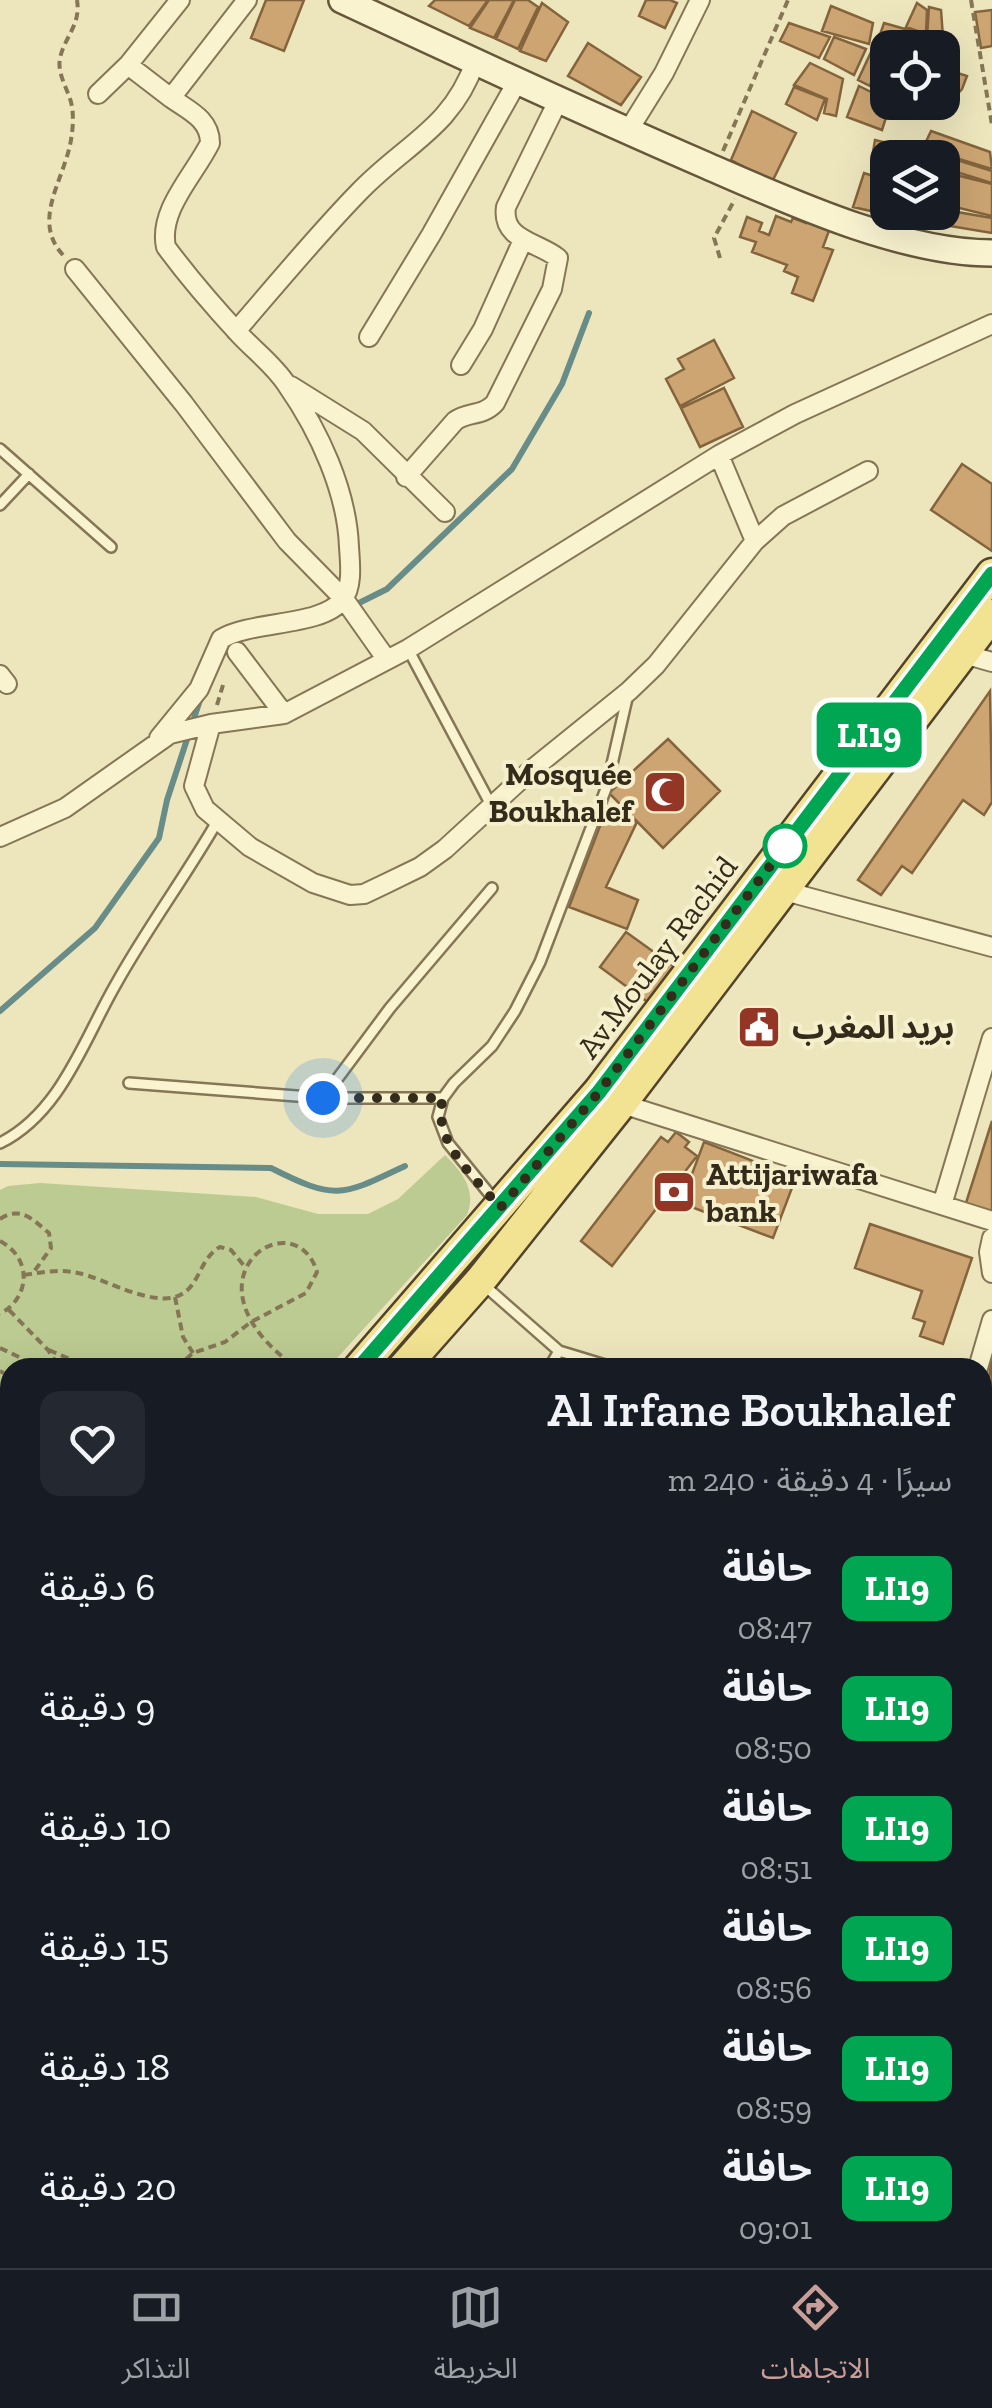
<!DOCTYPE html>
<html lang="ar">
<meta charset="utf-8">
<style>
body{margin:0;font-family:"Zilla Slab","Noto Sans Arabic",serif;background:#242831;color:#f1f3f6;direction:rtl;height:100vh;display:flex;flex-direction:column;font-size:38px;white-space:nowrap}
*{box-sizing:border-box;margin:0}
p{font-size:32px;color:#9ea1a6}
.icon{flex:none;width:55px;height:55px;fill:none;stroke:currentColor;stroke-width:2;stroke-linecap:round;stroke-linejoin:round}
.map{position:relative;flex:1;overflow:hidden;direction:ltr}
.details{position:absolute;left:0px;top:1358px;width:992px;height:912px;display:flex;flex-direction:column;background:#171b24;border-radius:30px 30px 0 0;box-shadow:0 10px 40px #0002;direction:rtl}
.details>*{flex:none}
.badge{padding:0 20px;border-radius:15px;font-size:35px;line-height:65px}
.controls{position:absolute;left:870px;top:30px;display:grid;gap:20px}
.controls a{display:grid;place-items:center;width:90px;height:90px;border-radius:20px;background:#171b24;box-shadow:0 10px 40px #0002;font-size:50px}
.you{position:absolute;width:50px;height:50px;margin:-25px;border:8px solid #fff;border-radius:50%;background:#1a73e8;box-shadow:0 0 0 15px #1a73e833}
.map>.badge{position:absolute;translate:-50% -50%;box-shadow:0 0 0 5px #fff}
.round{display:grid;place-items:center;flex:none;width:105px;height:105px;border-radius:20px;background:#242831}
.head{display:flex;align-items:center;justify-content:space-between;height:170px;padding:0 40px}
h1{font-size:48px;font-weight:600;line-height:75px}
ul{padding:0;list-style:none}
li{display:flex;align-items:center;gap:30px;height:120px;padding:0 40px}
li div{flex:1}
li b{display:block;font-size:38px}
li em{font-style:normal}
li .badge{min-width:110px;font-weight:700;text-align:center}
.dock{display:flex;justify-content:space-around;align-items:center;height:140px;border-top:2px solid #363941;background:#171b24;font-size:28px;color:#9ea1a6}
.dock a{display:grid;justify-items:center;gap:5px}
.dock .current{color:#c79e98}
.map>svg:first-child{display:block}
.grass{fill:url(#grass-dots)}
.park{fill:#bccb91}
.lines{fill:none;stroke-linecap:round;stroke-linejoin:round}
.stream{stroke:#688c88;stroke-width:6}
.building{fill:#cca572;stroke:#84643c;stroke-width:2.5}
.lane-casing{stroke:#857656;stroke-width:14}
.street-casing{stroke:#857656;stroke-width:22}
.secondary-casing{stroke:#67573a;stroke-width:30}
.primary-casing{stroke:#52432b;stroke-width:35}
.highway-casing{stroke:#52432b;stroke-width:38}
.path{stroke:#857656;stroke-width:4;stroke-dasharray:8 5;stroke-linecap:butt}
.lane{stroke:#f9f3d0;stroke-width:9}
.street{stroke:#f9f3d0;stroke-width:18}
.secondary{stroke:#f9f3d0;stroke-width:25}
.primary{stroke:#f2e393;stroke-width:30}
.highway{stroke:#dfb44b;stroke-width:32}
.line-casing{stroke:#fff;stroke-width:22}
.line{stroke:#00a651;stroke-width:15}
.walk{stroke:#342b1b;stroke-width:10;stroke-dasharray:0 18}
.stop-dot{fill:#fff;stroke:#00a651;stroke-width:5}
.labels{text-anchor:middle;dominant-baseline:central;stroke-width:8;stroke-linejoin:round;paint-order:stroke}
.poi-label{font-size:32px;font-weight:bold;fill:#342b1b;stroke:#f5efcc;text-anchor:start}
.street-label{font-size:32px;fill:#342b1b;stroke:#f5efcc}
</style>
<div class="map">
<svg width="992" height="2268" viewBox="0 0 992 2268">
<defs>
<pattern id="grass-dots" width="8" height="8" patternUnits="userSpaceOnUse" patternTransform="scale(2.5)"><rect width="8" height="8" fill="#bccb91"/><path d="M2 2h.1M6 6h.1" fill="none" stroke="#a2ae7c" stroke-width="1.8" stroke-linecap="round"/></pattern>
</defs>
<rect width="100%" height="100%" fill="#ede6bd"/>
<path class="grass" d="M0 1955H10V2260H100L98 2268H0Z
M983 2073 992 2075V2268H199L200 2260H982Z"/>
<path class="park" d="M445 1155C462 1172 477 1190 467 1215L329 1367 10 1368V1667L0 1664V1190L8 1186 40 1183 256 1197 318 1214H368L398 1199Z"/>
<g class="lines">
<path class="stream" d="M351 607 387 589 512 469 562 384 589 313
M0 1011 95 928 159 838 167 800 201 697
M0 1164 271 1168C336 1201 342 1196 405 1166"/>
</g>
<path class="building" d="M266 0H304L284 51 251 38Z
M435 0H488L469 26 429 6Z
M489 0H514L494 38 470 28Z
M515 0H528L538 7 518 49 496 39Z
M646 0H670L677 3 665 28 639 16Z
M542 3 568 22 546 61 520 51Z
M917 3 927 10 926 34 906 27Z
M831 6 873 23 869 44 822 31Z
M929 7 941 10 943 37H927Z
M992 10V46L981 48 975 12Z
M789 23 830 37 819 58 780 41Z
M884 23 919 33 917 48H888V52L875 49Z
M834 37 866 49 854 75 824 59Z
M588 43 641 77 621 105 568 76Z
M872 50 888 54V86L872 80 870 86 858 80Z
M810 63 843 79 836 116 824 113 827 99 794 85Z
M942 68 967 76 962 89 952 100 942 96Z
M859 86 891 102 882 130 847 117Z
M794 87 825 99 817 120 786 104Z
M752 111 796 133 772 182 731 160Z
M931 131 990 152 992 169 923 148Z
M875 140 915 150 912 158H889L873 152Z
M922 150 951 159 944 199 942 158H917Z
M954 159 992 171V183L950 170Z
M864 173 888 181V212H918L915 221 853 207Z
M948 173 992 184V216L947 205Z
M942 203 946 210 992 218V233L920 221 922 212H942Z
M776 216 791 222 793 218 806 223 807 219 830 228 823 247 833 250 813 301 792 293 798 277 784 271 787 265 752 252 756 242 740 237 747 217 762 223 759 231 769 235Z
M714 340 734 378 680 406 666 379 684 369 678 359Z
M724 388 743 427 700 447 681 408Z
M962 464 992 484V551L931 510Z
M990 691 992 802 984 815 963 800 912 873 902 866 881 895 858 880Z
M668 739 720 791 663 848 609 793Z
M608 805 637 822 606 887 638 900 627 929 569 907Z
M626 932 683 973 657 1009 600 967Z
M992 1121V1214L965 1206Z
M676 1132 689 1142 685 1147 697 1156 612 1266 581 1241 661 1137 668 1142Z
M704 1142 784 1173 786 1168 798 1172 773 1238 681 1203Z
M870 1224 972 1258 943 1344 920 1336 925 1322 913 1318 922 1291 855 1268Z
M992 1358V1487L982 1483V1421Z
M992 1724V1785L982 1786V1767Z
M982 1957H992V2013L982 2012Z"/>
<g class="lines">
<g class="lane-casing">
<path id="lane" d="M0 449 111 547
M0 505 29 474
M408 649 491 805
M129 1083 323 1098H443
M323 1098 390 1008 492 888
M0 1143C61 1113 84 1039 116 984 147 928 186 876 218 820
M496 1202 448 1143 438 1117 443 1098 454 1083 492 1046 515 1011 540 962 607 786 628 694
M485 1286 559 1351 615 1368
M549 1368 559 1351"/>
</g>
<g class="street-casing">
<path id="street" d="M98 94 128 65
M171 98 128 65 180 0
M628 131 664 73 700 0
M75 269 184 404 287 541 344 599 387 660
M236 331C277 284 316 236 359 192 405 144 452 128 475 62
M369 337 431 235 517 82
M461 365 483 329 523 240
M291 386 363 431 445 512
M719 455 755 541
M406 477 455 421C468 411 482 417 495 403L552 289 558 258C538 242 501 240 506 207L558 101
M237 652 284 714
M964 654 992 662
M0 675 7 684
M211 724 194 786 205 809 250 847 313 883 350 895 364 894 385 884 420 867 445 849 530 771 629 691 656 665 755 541 783 516 868 471
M159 738 199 689 221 639C253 620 323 627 343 599 353 586 350 563 349 547 347 491 319 431 287 385 275 366 255 351 240 335 214 307 189 278 166 247 158 210 195 174 210 143 210 119 188 110 171 98L247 0
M0 837 65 808 170 734 211 724 284 714 408 649 719 455 795 414 992 324
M781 890 992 947
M616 1102 992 1221
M942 1205 992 1038
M992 1238 989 1252 992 1273
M978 1368 992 1320
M982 1505 992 1508
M982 1676 992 1638"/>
</g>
<g class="secondary-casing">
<path id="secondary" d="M342 0C462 56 581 111 703 164 786 200 900 253 992 253
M156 2268 157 2260"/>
</g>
<g class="primary-casing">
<path id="primary" d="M359 1368 599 1091 992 574
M403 1368 480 1281 620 1105 992 615"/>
</g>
<g class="highway-casing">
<path id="highway" d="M1 1701 10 1710
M0 1816 10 1812
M0 1843H10
M982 1845 992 1844
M982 1872H992
M0 1877H10
M0 1906 10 1910"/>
</g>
<path class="path" d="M971 0 992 125
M723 151 788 0
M63 255C31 220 64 181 71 140 73 128 74 114 71 102 67 88 57 73 60 58 65 36 81 25 77 0
M720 258 714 238 735 199
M217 705 223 685
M0 1219C21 1205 33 1220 49 1233L51 1248 33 1273
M0 1241C32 1258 31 1297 0 1314
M24 1275C43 1272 60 1269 78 1273 104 1278 156 1310 182 1294 200 1284 200 1258 220 1247L231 1250 246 1268
M175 1297 183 1337 193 1353
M9 1310 48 1350 60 1368
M0 1348 19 1357 32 1368
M49 1350 90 1368
M176 1368 193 1353 225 1342 251 1322 306 1293 317 1272C295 1198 172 1279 297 1368
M273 1368 287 1361
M0 1371 10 1377
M0 1451 10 1445
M0 1461 5 1477
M0 1478 10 1474
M0 1497 10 1492
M0 1606H10
M0 1646 10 1653
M0 1739 10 1742
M982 1808H992
M982 1902H992"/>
<use href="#lane" class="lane"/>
<use href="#street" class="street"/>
<use href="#secondary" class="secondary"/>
<use href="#primary" class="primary"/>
<use href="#highway" class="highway"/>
</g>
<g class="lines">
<g class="line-casing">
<path id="line" d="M359 1368 599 1092 992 574"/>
</g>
<use href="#line" class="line"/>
<path class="walk" d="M323 1098H443C431 1141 475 1177 500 1208L599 1092 785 846"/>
</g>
<defs>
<g id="mosque-square" transform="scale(2.25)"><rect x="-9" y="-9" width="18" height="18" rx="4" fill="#943626" stroke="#f5efcc"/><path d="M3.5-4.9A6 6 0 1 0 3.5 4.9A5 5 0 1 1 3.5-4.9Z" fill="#fff"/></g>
<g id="civic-square" transform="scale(2.25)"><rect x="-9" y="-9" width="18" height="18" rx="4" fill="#943626" stroke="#f5efcc"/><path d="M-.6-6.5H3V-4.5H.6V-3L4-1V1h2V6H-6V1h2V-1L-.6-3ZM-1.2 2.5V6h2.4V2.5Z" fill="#fff"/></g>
<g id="bank-square" transform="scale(2.25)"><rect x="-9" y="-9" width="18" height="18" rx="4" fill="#943626" stroke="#f5efcc"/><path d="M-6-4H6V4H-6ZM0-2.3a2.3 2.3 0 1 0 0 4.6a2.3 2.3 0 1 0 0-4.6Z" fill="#fff"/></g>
</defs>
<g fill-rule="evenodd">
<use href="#mosque-square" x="665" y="792"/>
<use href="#civic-square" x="759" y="1027"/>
<use href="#bank-square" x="674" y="1192"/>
</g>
<circle class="stop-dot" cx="785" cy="846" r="20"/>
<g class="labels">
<g class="poi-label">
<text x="632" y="774" text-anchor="end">Mosquée<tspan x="632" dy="37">Boukhalef</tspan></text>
<text x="792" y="1027">بريد المغرب</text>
<text x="706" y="1174">Attijariwafa<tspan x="706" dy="37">bank</tspan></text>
</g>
<g class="street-label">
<text transform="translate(657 957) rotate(-53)">Av.Moulay Rachid</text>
</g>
</g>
</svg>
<div class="controls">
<a><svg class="icon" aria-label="locate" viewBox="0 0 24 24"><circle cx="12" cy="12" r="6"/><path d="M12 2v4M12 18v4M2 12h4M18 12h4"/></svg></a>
<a><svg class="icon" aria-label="layers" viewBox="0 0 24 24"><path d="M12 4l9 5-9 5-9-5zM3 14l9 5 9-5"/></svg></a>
</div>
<div class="you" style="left:323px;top:1098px"></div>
<b class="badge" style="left:869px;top:735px;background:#00a651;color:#fff">LI19</b>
<section class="details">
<div class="head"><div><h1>Al Irfane Boukhalef</h1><p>سيرًا · 4 دقيقة · 240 m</p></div><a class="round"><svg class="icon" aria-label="heart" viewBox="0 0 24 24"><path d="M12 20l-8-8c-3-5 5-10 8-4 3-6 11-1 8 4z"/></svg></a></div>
<ul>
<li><span class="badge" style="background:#00a651;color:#fff">LI19</span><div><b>حافلة</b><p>08:47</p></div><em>6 دقيقة</em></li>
<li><span class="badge" style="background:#00a651;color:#fff">LI19</span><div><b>حافلة</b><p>08:50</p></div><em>9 دقيقة</em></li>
<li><span class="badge" style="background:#00a651;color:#fff">LI19</span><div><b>حافلة</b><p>08:51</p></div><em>10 دقيقة</em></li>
<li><span class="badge" style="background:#00a651;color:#fff">LI19</span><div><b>حافلة</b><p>08:56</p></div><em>15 دقيقة</em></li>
<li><span class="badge" style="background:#00a651;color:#fff">LI19</span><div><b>حافلة</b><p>08:59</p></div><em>18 دقيقة</em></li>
<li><span class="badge" style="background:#00a651;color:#fff">LI19</span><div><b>حافلة</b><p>09:01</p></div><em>20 دقيقة</em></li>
</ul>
</section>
</div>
<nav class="dock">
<a class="current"><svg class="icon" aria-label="directions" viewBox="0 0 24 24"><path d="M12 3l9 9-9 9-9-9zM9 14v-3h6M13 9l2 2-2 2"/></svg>الاتجاهات</a>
<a><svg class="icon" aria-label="map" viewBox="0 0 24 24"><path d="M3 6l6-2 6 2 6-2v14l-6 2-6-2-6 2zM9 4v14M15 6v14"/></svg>الخريطة</a>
<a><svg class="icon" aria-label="tickets" viewBox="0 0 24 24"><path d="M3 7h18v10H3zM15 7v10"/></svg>التذاكر</a>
</nav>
